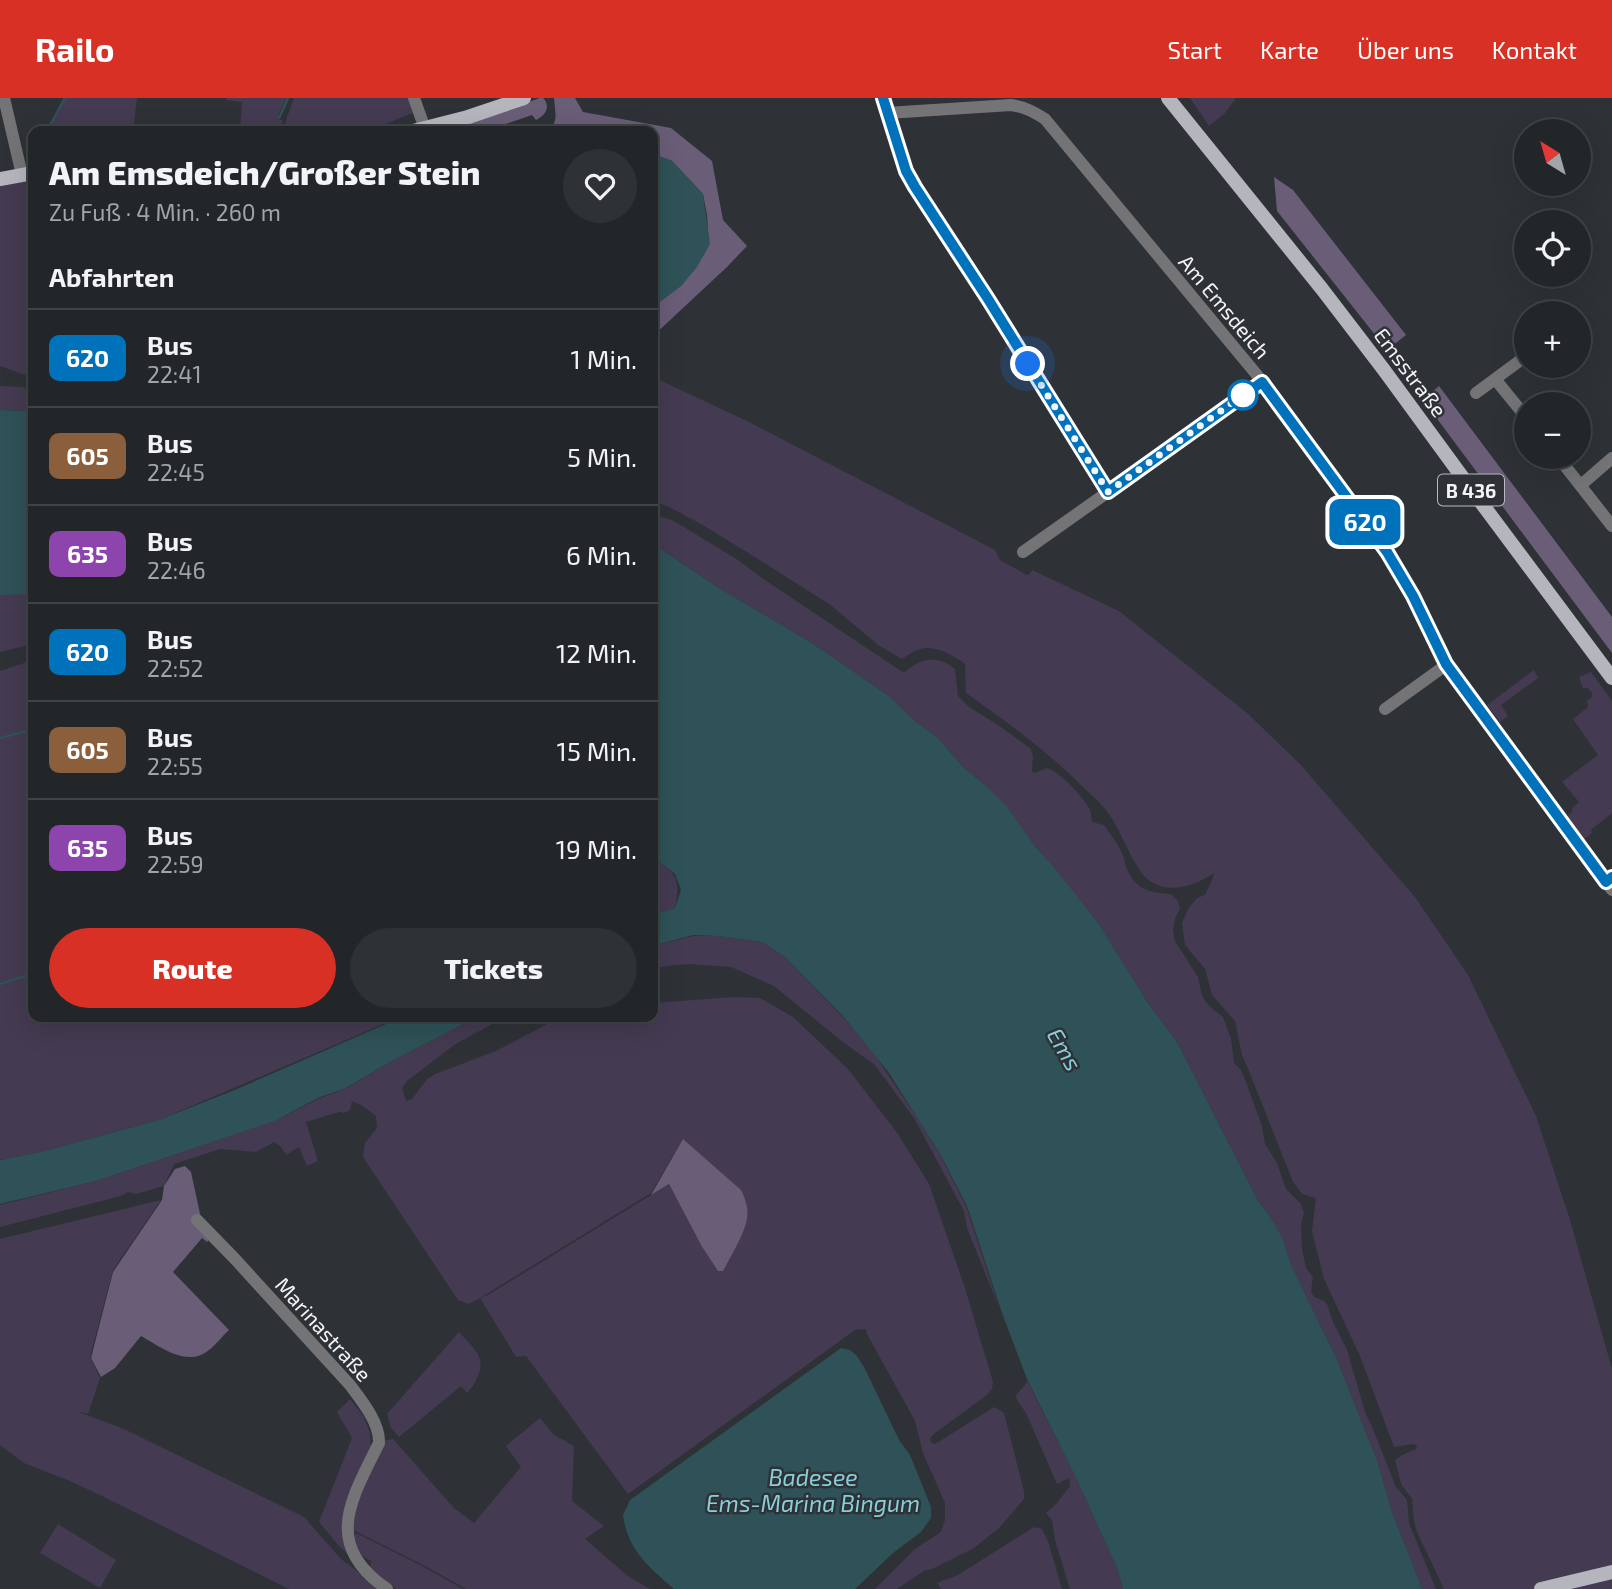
<!DOCTYPE html>
<html lang="de">
<meta charset="utf-8">
<style>
body{margin:0;font-family:"Exo 2",sans-serif;background:#2e3235;color:#f1f3f6;height:100vh;display:flex;flex-direction:column;font-size:26px;white-space:nowrap}
*{box-sizing:border-box;margin:0}
p{font-size:23px;color:#a2a5a8}
.icon{flex:none;width:38px;height:38px;fill:none;stroke:currentColor;stroke-width:2;stroke-linecap:round;stroke-linejoin:round}
.map{position:relative;flex:1;overflow:hidden}
.panel{position:absolute;left:28px;top:28px;width:630px;height:896px;display:flex;flex-direction:column;background:#222629;border-radius:14px;box-shadow:0 7px 28px #0002,0 0 0 2px #3f4346}
.panel>*{flex:none}
.badge{padding:0 14px;border-radius:10px;font-size:24px;line-height:46px}
.needle{width:46px;rotate:323deg}
.buttons{position:absolute;left:1514px;top:21px;display:grid;gap:14px}
.buttons a{display:grid;place-items:center;width:77px;height:77px;border-radius:50%;background:#222629;box-shadow:0 7px 28px #0002,0 0 0 2px #3f4346;font-size:35px}
.you{position:absolute;width:35px;height:35px;margin:-18px;border:5px solid #fff;border-radius:50%;background:#1a73e8;box-shadow:0 0 0 10px #1a73e833}
.map>.badge{position:absolute;translate:-50% -50%;box-shadow:0 0 0 4px #fff}
h2{padding:0 21px;font-size:26px;line-height:63px}
.round{display:grid;place-items:center;flex:none;width:74px;height:74px;border-radius:37px;background:#2e3235}
.overview{display:flex;align-items:center;justify-content:space-between;height:119px;padding:0 21px}
h1{font-size:33px;font-weight:800;line-height:52px}
.action{display:flex;gap:14px;margin-top:auto;padding:14px 21px}
.action a{flex:1;height:80px;border-radius:42px;background:#d93025;color:#fff;font-size:28px;font-weight:800;line-height:80px;text-align:center}
.action a+a{background:#2e3235;color:#f1f3f6}
ul{padding:0;list-style:none}
li{display:flex;align-items:center;gap:21px;height:98px;padding:0 21px;border-top:2px solid #3f4346}
li div{flex:1}
li b{display:block;font-size:26px}
li em{font-style:normal}
li .badge{min-width:77px;font-weight:700;text-align:center}
header{display:flex;align-items:center;gap:42px;box-sizing:border-box;height:98px;padding:0 35px;background:#d93025;color:#fff}
header strong{font-size:33px}
nav{display:flex;gap:38px;margin-inline-start:auto;font-size:24px}
.map>svg:first-child{display:block}
.green{fill:#443a51;fill-rule:evenodd}
.forest{fill:#695d77}
.water{fill:#2e5257}
.lines{fill:none;stroke-linecap:round;stroke-linejoin:round}
.stream{stroke:#2e5257;stroke-width:2.5}
.minor{stroke:#747477;stroke-width:12}
.major{stroke:#b5b6bd;stroke-width:14}
.line-casing{stroke:#fff;stroke-width:16}
.line{stroke:#0072bc;stroke-width:10}
.walk{stroke:#f2f4f8;stroke-width:7;stroke-dasharray:0 12.6}
.stop-dot{fill:#fff;stroke:#0072bc;stroke-width:3.5}
.labels{text-anchor:middle;dominant-baseline:central;stroke-width:5;stroke-linejoin:round;paint-order:stroke}
.shield{fill:#2e3237;stroke:#b7babe;stroke-width:2}
.shield-label{font-size:19px;font-weight:bold;fill:#f2f4f8}
.street-label{font-size:21px;fill:#f2f4f8;stroke:#2e3237}
.water-label{font-size:23px;font-style:italic;fill:#87cfd9;stroke:#2e3237}
</style>
<header>
<strong>Railo</strong>
<nav><a>Start</a><a>Karte</a><a>Über uns</a><a>Kontakt</a></nav>
</header>
<div class="map">
<svg width="1612" height="1491" viewBox="0 0 1612 1491">
<rect width="100%" height="100%" fill="#2e3237"/>
<path class="green" d="M66 0H137L133 33H50L51 27Z
M227 0H286L278 18 280 22H283L279 33H240L242 4 226 2Z
M294 0H413L417 13 379 29 357 33H282Z
M1190 0H1236L1225 15 1209 28Z
M33 82V280L0 268V88Z
M653 279 749 324 995 452 1000 462 1027 477 1030 476 1032 472 1119 513 1247 615 1300 666 1415 799 1468 877 1536 1018 1570 1122 1612 1271V1491H1444L1417 1434 1414 1424 1412 1401 1401 1386 1395 1362 1402 1357 1416 1351 1417 1348 1414 1346 1394 1349 1360 1258 1324 1181 1312 1133 1316 1100 1302 1096 1293 1084 1249 973 1242 957 1235 923 1212 897 1205 871 1185 847 1182 825 1188 811 1197 800 1205 797 1213 780 1214 775C1196 787 1171 797 1150 783 1133 771 1120 728 1105 711 1099 703 1090 696 1082 688 1047 653 1007 624 966 595L965 566C953 557 933 545 917 552 912 554 907 558 902 561L878 547 832 508 750 456 701 426 669 409 653 403Z
M0 288 23 289 33 297V317L28 313 0 312Z
M653 416 674 423 738 462 762 480 904 575C920 560 937 556 955 571L958 598 969 609 998 627 1031 651 1033 659 1032 673 1034 675 1048 670C1061 675 1084 700 1090 712 1091 715 1092 721 1092 724L1104 727C1111 737 1120 748 1124 760 1126 766 1124 765 1127 771 1136 792 1151 795 1171 796L1178 803 1180 810 1175 821 1173 832 1175 843 1198 879 1202 898 1209 908 1223 919 1231 941 1234 965 1241 972 1246 984 1262 1028 1265 1046 1277 1065 1286 1091 1301 1106 1304 1115 1301 1126 1302 1151 1306 1170 1313 1179 1311 1193 1314 1199 1324 1203 1327 1206 1333 1224 1347 1252 1365 1314 1373 1331 1396 1389 1407 1402 1409 1425 1436 1491H1422L1417 1480 1392 1414 1378 1365 1336 1259 1291 1167 1283 1141 1273 1123 1258 1103 1177 944 1148 905 1099 826 986 688 963 669 938 640 916 624 889 598 812 545 722 492 653 446Z
M0 492 33 494V546L0 554Z
M33 562V919H400L159 1022 41 1054 0 1062V573Z
M1534 572 1538 580 1501 607 1508 618 1500 624 1487 607Z
M1591 574 1612 603V715L1591 732 1592 735 1581 744 1565 720 1572 714V710L1579 704 1562 684 1598 657 1573 621 1588 609 1587 603 1592 599V595L1588 590H1583L1579 579Z
M653 759C676 777 681 779 675 810L653 817Z
M693 838H718L762 844 784 858 842 918 872 953 918 1021 940 1057 966 1108 1000 1212 967 1130 964 1113 914 1020 874 966 844 945 774 888 731 869 689 866 666 868 653 871V848Z
M733 899 760 900 793 919 848 971 898 1036 929 1086 965 1190 993 1284 992 1291 987 1297 935 1335 930 1340 931 1344 934 1346 940 1343 994 1309 998 1311 1004 1315 1024 1393V1401L999 1430 974 1450 932 1471 924 1473 897 1491H875L915 1451 941 1434 945 1422V1405L923 1355 915 1323 867 1236 866 1231 855 1232 628 1396 526 1258 516 1259 480 1200 469 1206 458 1202 363 1059 365 1045 377 1030 376 1018 363 1008 352 1003 350 1012 344 1015 339 1014 306 1024 318 1063 307 1068 299 1049 286 1057 281 1049 274 1044 256 1054 220 1051 174 1066 164 1088 136 1096 128 1094 121 1098 0 1129V1107L96 1083 275 1023 318 1001 347 990 390 964 477 919H505L454 947 407 983 402 990 406 1003 412 1001 427 981 435 976 496 953 551 924 570 919H653V905ZM683 1041 690 1048 701 1147 669 1086 488 1197 480 1200 651 1095Z
M161 1102 113 1172 90 1259 100 1280 88 1316 76 1313 124 1331 304 1419 341 1461 381 1491H289L100 1397 70 1383 24 1365 0 1347V1141Z
M459 1234C472 1249 488 1259 477 1280 474 1286 472 1290 467 1295L461 1288 399 1339 391 1330 387 1316Z
M1027 1282 1076 1380 1117 1470 1123 1491H1070L1055 1442 1052 1422 1046 1415 1056 1406 1070 1388 1069 1380 1057 1386 1026 1315 1017 1302 1016 1297 1026 1286Z
M350 1301 364 1319 370 1335 371 1350 353 1385 351 1459 339 1448 319 1424 352 1340 337 1314Z
M540 1320 554 1337 574 1348 572 1403 604 1428 585 1441 629 1479 650 1491H466L425 1468 353 1432 359 1391 383 1343 393 1341 454 1410 474 1425 521 1369 506 1348Z
M58 1426 116 1462 100 1490 40 1455Z
M1034 1429 1042 1431 1048 1443 1062 1491H941L937 1485 958 1477Z
M356 1435 424 1469 463 1491H396L375 1477 370 1470 371 1463 359 1456 354 1439Z"/>
<path class="forest" d="M540 0H543C551 8 546 17 536 22L532 17 494 30 490 33H439L472 24Z
M554 0H575L583 14 671 30 712 63 723 122 747 148 727 169 653 238V209L682 187 709 146 707 117 703 96 672 63 653 56V33H548C559 23 555 15 554 0Z
M1274 79 1293 92 1406 237 1387 252 1277 113Z
M1439 288 1612 519V555L1423 302Z
M683 1041 741 1092C745 1100 749 1111 747 1120 746 1133 730 1160 723 1173H718L701 1147 669 1086 651 1097Z
M185 1068 191 1074 202 1125 209 1142 207 1144 202 1140 173 1174 229 1232C222 1238 216 1247 209 1252 187 1270 161 1249 141 1238L115 1270 101 1279 91 1260 113 1174 162 1102 164 1088 175 1071Z"/>
<path class="water" d="M653 56 672 63 703 96 710 146 697 169 682 187 653 209Z
M0 312 28 313 33 317V496L0 497Z
M653 446 722 492 812 545 889 598 916 624 938 640 963 669 986 688 1007 709 1034 747 1056 772 1099 826 1148 905 1177 944 1258 1103 1273 1123 1283 1141 1291 1167 1336 1259 1378 1365 1392 1414 1422 1491H1123L1117 1470 1076 1380 1027 1281 1002 1215 967 1108 940 1056 889 975 842 917 784 858 762 844 718 838 693 837 653 848V817L675 810 681 792 675 776 653 759Z
M402 919H477L390 964 346 990 318 1000 275 1023 96 1083 0 1106V1062L41 1054 159 1022 237 991Z
M841 1250 850 1252 857 1258 865 1271 899 1342 910 1357 931 1409V1420L921 1434 893 1455 855 1491H674C649 1469 628 1453 623 1417L630 1402Z"/>
<g class="lines">
<path class="stream" d="M279 20 288 0
M47 33 65 0
M0 640 23 634H33
M0 886 31 876 33 877"/>
<path class="minor" d="M4 0 22 77
M414 0 425 31
M883 0 906 73 915 89 988 201 1108 394 1262 283
M887 15 1011 7C1025 9 1034 14 1045 21L1262 283 1387 455 1413 498 1446 567 1612 792
M466 33 468 19
M1526 258 1495 281 1526 319
M1476 295 1495 281
M1558 359 1612 428
M1581 387 1612 360
M1023 454 1108 394
M1385 611 1446 567
M197 1122 235 1161 350 1287C362 1303 380 1325 379 1345 351 1402 322 1446 387 1491"/>
<path class="major" d="M1168 0 1322 191 1384 272 1474 395 1612 580
M413 33 468 19 524 0
M0 81 33 75
M1541 1491 1612 1474"/>
</g>
<g class="lines">
<g class="line-casing">
<path id="line" d="M883 0 906 73 915 89 988 201 1108 394 1262 284 1387 454 1413 498 1446 566 1606 784 1612 779"/>
</g>
<use href="#line" class="line"/>
<path class="walk" d="M1028 266 1108 394 1243 297"/>
</g>
<circle class="stop-dot" cx="1243" cy="297" r="14"/>
<g class="labels">
<rect class="shield" x="1438" y="376.5" width="66" height="31" rx="5"/>
<g class="shield-label">
<text x="1471" y="392">B 436</text>
</g>
<g class="street-label">
<text transform="translate(1225 208) rotate(50)">Am Emsdeich</text>
<text transform="translate(1411 274) rotate(53)">Emsstraße</text>
<text transform="translate(324 1231) rotate(48)">Marinastraße</text>
</g>
<g class="water-label">
<text transform="translate(1065 951) rotate(60)">Ems</text>
<text x="813" y="1379">Badesee<tspan x="813" dy="26">Ems-Marina Bingum</tspan></text>
</g>
</g>
</svg>
<div class="buttons">
<a><svg class="needle" viewBox="-14 -14 28 28"><path d="M0-13l5 13h-10z" fill="#e53935"/><path d="M0 13l5-13h-10z" fill="#a2a5a8"/></svg></a>
<a><svg class="icon" aria-label="locate" viewBox="0 0 24 24"><circle cx="12" cy="12" r="6"/><path d="M12 2v4M12 18v4M2 12h4M18 12h4"/></svg></a>
<a>+</a>
<a>−</a>
</div>
<div class="you" style="left:1028px;top:266px"></div>
<b class="badge" style="left:1365px;top:424px;background:#0072bc;color:#fff">620</b>
<section class="panel">
<div class="overview"><div><h1>Am Emsdeich/Großer Stein</h1><p>Zu Fuß · 4 Min. · 260 m</p></div><a class="round"><svg class="icon" aria-label="heart" viewBox="0 0 24 24"><path d="M12 20l-8-8c-3-5 5-10 8-4 3-6 11-1 8 4z"/></svg></a></div>
<h2>Abfahrten</h2>
<ul>
<li><span class="badge" style="background:#0072bc;color:#fff">620</span><div><b>Bus</b><p>22:41</p></div><em>1 Min.</em></li>
<li><span class="badge" style="background:#8b5e3c;color:#fff">605</span><div><b>Bus</b><p>22:45</p></div><em>5 Min.</em></li>
<li><span class="badge" style="background:#8e44ad;color:#fff">635</span><div><b>Bus</b><p>22:46</p></div><em>6 Min.</em></li>
<li><span class="badge" style="background:#0072bc;color:#fff">620</span><div><b>Bus</b><p>22:52</p></div><em>12 Min.</em></li>
<li><span class="badge" style="background:#8b5e3c;color:#fff">605</span><div><b>Bus</b><p>22:55</p></div><em>15 Min.</em></li>
<li><span class="badge" style="background:#8e44ad;color:#fff">635</span><div><b>Bus</b><p>22:59</p></div><em>19 Min.</em></li>
</ul>
<div class="action"><a>Route</a><a>Tickets</a></div>
</section>
</div>
